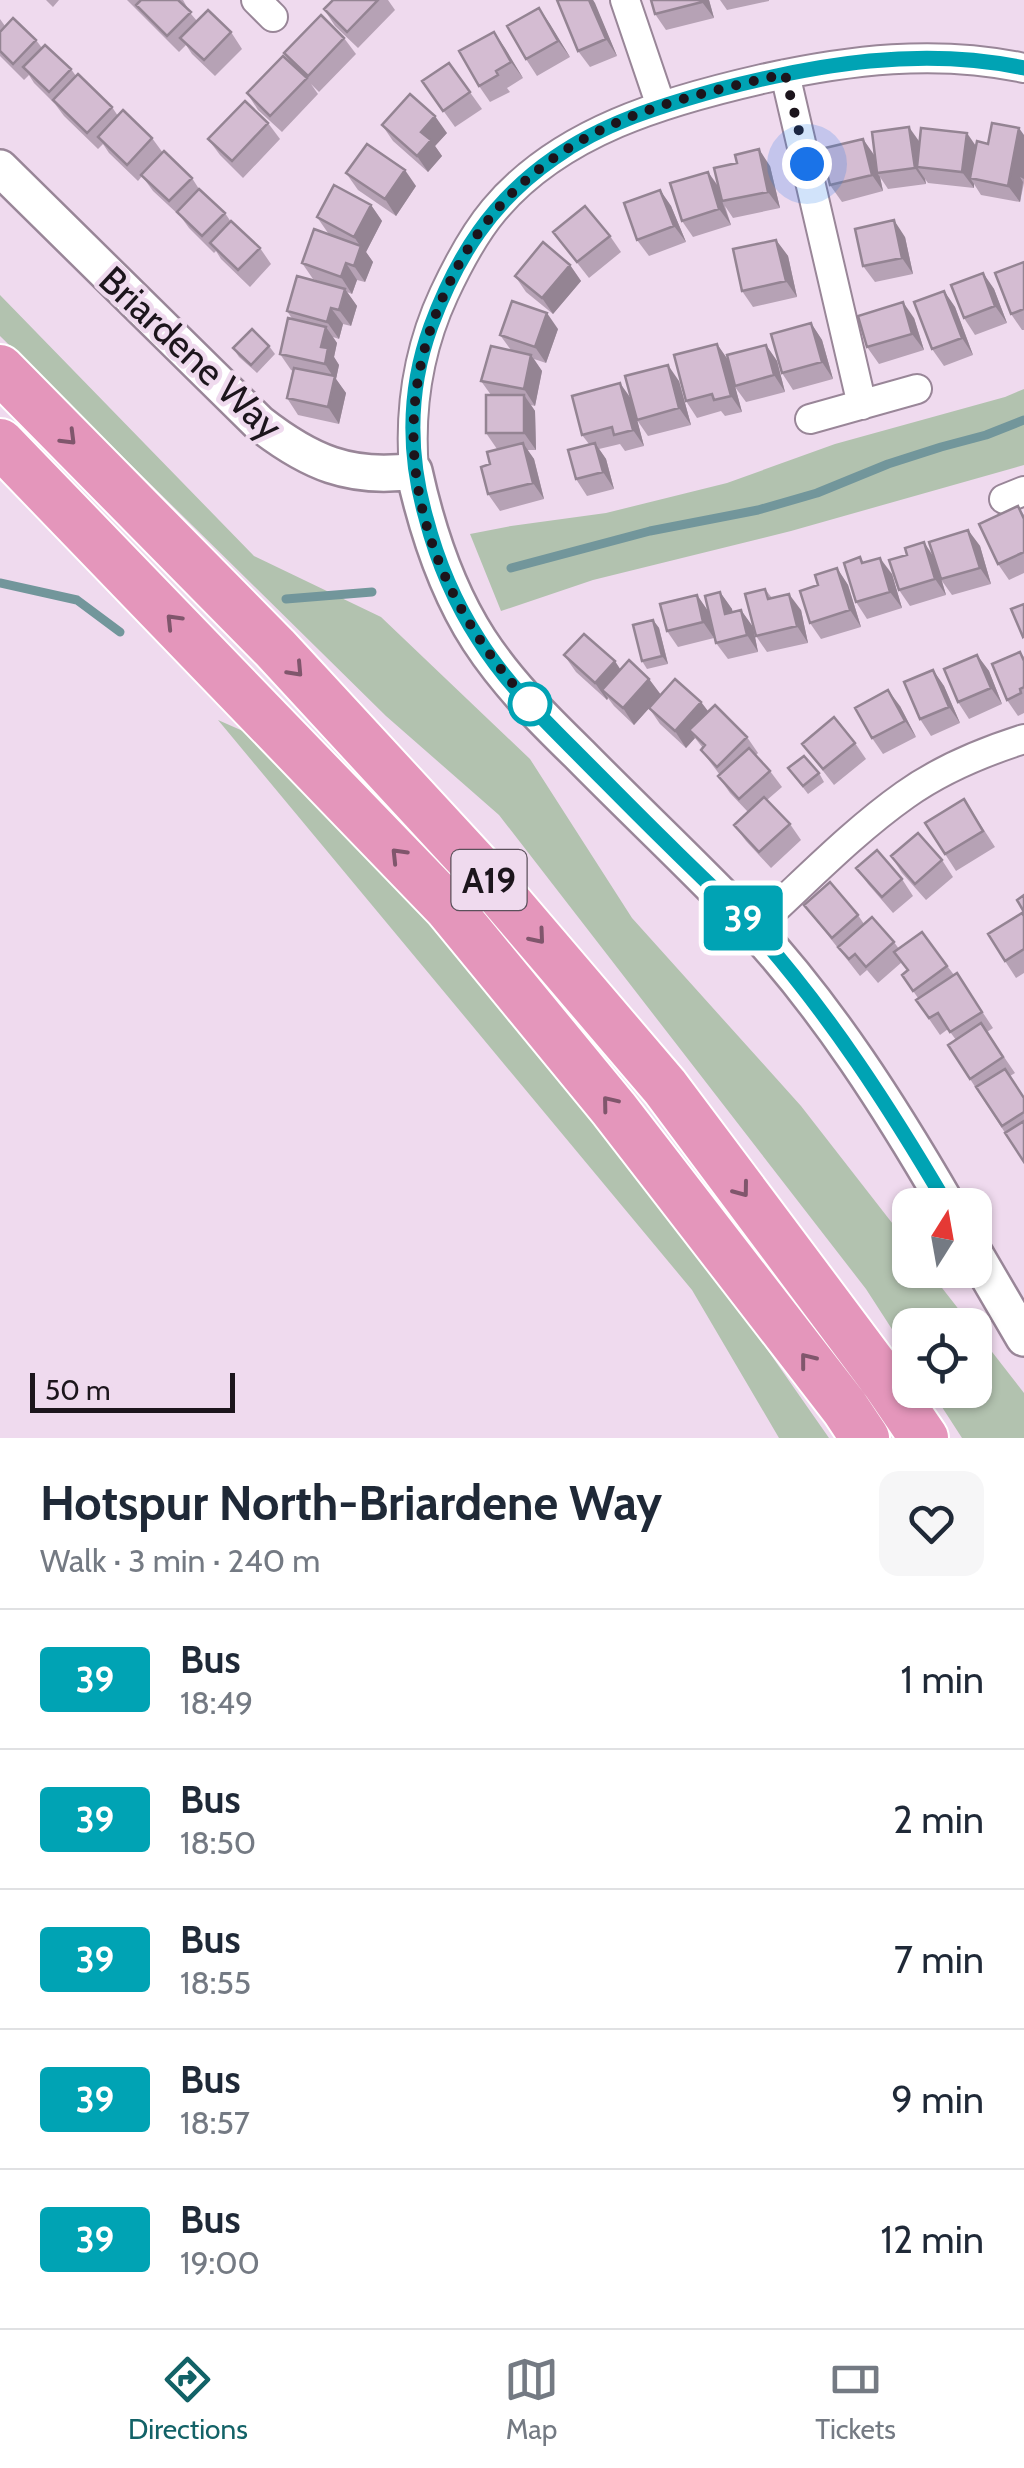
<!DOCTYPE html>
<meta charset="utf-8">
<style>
body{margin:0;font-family:Cabin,sans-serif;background:#f6f6f7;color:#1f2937;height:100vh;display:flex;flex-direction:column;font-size:38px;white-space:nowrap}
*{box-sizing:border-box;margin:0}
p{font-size:32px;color:#747a83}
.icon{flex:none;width:55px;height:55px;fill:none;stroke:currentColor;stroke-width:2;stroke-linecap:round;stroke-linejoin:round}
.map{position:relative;height:1438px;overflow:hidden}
.details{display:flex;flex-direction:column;background:#fff;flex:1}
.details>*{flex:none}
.badge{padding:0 20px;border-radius:8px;font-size:35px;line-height:65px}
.needle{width:65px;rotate:11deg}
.fabs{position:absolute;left:892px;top:1188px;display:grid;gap:20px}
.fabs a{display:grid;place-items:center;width:100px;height:100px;border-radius:20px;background:#fff;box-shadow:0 2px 8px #0004;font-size:50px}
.scale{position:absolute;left:30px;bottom:25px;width:205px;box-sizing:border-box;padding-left:10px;border:5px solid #1c151c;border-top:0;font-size:28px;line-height:35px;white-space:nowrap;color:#1c151c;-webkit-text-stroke:8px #efdaee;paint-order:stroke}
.you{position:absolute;width:50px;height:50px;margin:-25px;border:8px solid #fff;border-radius:50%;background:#1a73e8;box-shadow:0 0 0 15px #1a73e833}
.map>.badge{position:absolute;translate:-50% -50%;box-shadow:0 0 0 5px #fff}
.round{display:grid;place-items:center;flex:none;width:105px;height:105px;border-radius:20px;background:#f6f6f7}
.headline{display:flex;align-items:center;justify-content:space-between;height:170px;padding:0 40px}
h1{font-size:48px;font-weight:700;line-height:75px}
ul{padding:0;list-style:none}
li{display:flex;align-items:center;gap:30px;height:140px;padding:0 40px;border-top:2px solid #e0e1e3}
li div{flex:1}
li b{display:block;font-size:38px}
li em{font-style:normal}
li .badge{min-width:110px;font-weight:700;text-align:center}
.tab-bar{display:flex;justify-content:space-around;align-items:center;height:140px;border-top:2px solid #e0e1e3;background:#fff;font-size:28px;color:#747a83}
.tab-bar a{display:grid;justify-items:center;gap:5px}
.tab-bar .active{color:#126267}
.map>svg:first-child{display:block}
.green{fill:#b2c2af}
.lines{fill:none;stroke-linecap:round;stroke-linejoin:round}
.stream{stroke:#72969b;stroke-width:9}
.minor-casing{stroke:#998698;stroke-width:32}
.tertiary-casing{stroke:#998698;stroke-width:40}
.trunk-casing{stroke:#fff;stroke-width:52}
.minor{stroke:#fff;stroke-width:28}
.tertiary{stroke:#fff;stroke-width:35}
.trunk{stroke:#e496bb;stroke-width:48}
.wall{fill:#b6a2b5}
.shaded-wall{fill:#948493}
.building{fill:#d4bcd2;stroke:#948493;stroke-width:2.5}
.oneway{stroke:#80566c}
.line-casing{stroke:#fff;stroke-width:22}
.line{stroke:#00a3b4;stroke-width:15}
.walk{stroke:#1c151c;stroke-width:10;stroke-dasharray:0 18}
.stop-dot{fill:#fff;stroke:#00a3b4;stroke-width:5}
.labels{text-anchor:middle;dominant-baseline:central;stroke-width:9;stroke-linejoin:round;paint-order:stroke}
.shield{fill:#efdaee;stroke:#5b505b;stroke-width:2.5}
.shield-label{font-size:35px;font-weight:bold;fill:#1c151c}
.street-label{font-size:38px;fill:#1c151c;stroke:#efdaee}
</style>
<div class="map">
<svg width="1024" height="1438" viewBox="0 0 1024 1438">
<rect width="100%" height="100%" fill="#efdaee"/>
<path class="green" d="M0 295 254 556 381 617 530 759 632 918 801 1106 910 1246V1270H928L971 1325H910V1357L866 1289 499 815 386 716 0 336Z
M1024 389V465L791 531 593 580 501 611 470 534 511 526 606 513 727 483 835 444 1005 397Z
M218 720 268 742 501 1005 649 1180 829 1438H779L692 1290Z
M975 1330 1024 1393V1438H962L931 1390H975Z"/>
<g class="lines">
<path class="stream" d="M511 568 650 531 758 510 817 493 888 464 941 447 986 435 1024 420
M0 583 77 600 120 632
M286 599 372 592"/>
<g class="minor-casing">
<path id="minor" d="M256 0 273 17
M625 0 661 106
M785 74 862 405
M810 419 917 389
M414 471C409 409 418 350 444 294 458 264 473 235 494 210 560 131 666 101 762 79 848 60 936 49 1024 68
M1004 499 1024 491
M753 929C803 884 850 834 905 795 940 770 983 752 1024 739"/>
</g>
<g class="tertiary-casing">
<path id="tertiary" d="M0 168 259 423C309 462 350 480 414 471 427 530 446 589 479 640 507 683 543 719 579 754 636 812 695 867 751 926 828 1009 890 1107 947 1205
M975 1254 1024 1338"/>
</g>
<g class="trunk-casing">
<path id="trunk" d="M0 369 275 648 479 869 665 1087 887 1384 924 1438
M0 443 448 907 614 1109 845 1408 865 1438"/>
</g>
<use href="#minor" class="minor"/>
<use href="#tertiary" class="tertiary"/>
<use href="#trunk" class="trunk"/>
</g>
<path class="wall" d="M46 0H59L53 7Z
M127 0H183L187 7 186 8 197 21 231 32 242 49 215 76 192 54 186 45 179 52Z
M333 0H388L395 10 358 48 335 26 324 9Z
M557 0H593L617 56 590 67 578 51Z
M651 0H709L714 18 666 30 655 14Z
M720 0H769V1L727 10Z
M539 8 570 57 537 76 526 59Z
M0 19 5 26 36 40 42 48 71 69 76 76 112 107 118 116 152 138 163 153 192 178 199 189 225 213 231 222 260 248 271 264 250 287 221 259 216 251 214 253 189 228 181 217 153 191 142 176 138 181 109 153 103 144 98 149 64 116 55 104 34 83 29 75 24 80 0 56Z
M494 32 523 78 507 88 510 92 490 102 479 86Z
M344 38 356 54 319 92 311 84 318 94 282 132 258 110 247 93 292 64 284 53Z
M449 63 482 109 455 127 422 81Z
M268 123 280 139 243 178 220 155 208 139Z
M382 125 447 133 435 146 442 156 428 172 393 141Z
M1024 135V183L1020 202 981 195 974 184V188L928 183 925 179 926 184 888 189 880 177 883 191 842 202 830 185 863 139 874 155 920 142 976 146Z
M770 166 780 208 733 218 725 206 731 225 693 237 682 221 708 172 719 187Z
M346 173 416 186 396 216 358 190Z
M660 190 671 206 686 242 649 256 637 240Z
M371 205 382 221 366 252 373 262 365 282 357 280 352 294 347 292 357 306 351 326 343 324 339 339 333 337 337 343 334 357 339 365 336 379 346 393 339 424 298 415 287 398 293 371 291 370 280 354 293 320 287 311 324 283 313 279 302 263 328 233 317 217Z
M553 232 610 236 621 252 589 278Z
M905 237 913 274 875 282 863 266Z
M776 240 788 256 797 297 753 307 742 291Z
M1024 262V330H1022L1011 314Z
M570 265 581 281 553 314 526 292 515 276Z
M983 273 994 289 1007 323 975 335 964 318Z
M944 291 955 307 973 355 944 366 932 349Z
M914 318 924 350 879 364 867 347Z
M811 323 822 340 833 379 793 390 782 373Z
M558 329 546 363 534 359 542 371 535 406 531 405 535 411 536 450H527L534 459 544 499 500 511 488 494 490 464 497 449 486 433 491 395 481 381 511 350 500 335Z
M717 344 728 360 766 345 777 361 785 392 746 402 735 387 742 412 725 416 721 411 697 418 686 401Z
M269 346 275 354 257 373 239 357 233 348Z
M679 381 691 425 648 436 637 420 635 413 644 446 625 451 620 444 599 449 606 459 614 489 587 496 576 479 589 444 582 435 632 400Z
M1018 506 1024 515V573L1009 580 998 564Z
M968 530 980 546 991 584 952 595 942 581 946 595 910 606 899 590 934 556Z
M860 557 864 563 892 574 902 608 867 619 856 602Z
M837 568 848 585 861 627 821 639 810 623 818 585Z
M765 589 772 598 801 610 808 643 767 652 756 636Z
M720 592 732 609V613L741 610 753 627 758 652 728 659 716 643Z
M697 595 708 611 714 638 678 647 667 631Z
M653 620 659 628 668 664 647 669 642 661Z
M1020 652 1024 657V713L1018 716 1007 700Z
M564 655 620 669 649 679 661 695 701 702 708 711 747 737 758 753 756 755 770 771 782 787 767 800 790 824 801 840 771 868 746 841 734 825 748 812 730 793 718 776 720 775 701 750 703 748 695 738 686 748 660 724 649 708 634 725 614 706 608 698 607 700 576 672Z
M977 655 989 671 1002 704 969 719 958 702Z
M933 670 944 686 960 723 931 736 920 719Z
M900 706 916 737 883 754 872 738Z
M855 743 866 759 834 785 802 744Z
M788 768 819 773 824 782 808 794Z
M964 799 995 847 956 871 945 854Z
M891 856 942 860 953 877 926 900 902 873Z
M856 868 902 879 913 896 893 913 868 884Z
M804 905 858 915 864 924 894 942 899 949 922 932 954 975 957 973 968 990 993 1028 987 1032 1015 1073 1010 1076 1024 1097V1162L970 1079 956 1040 948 1029 940 1035 916 1000 918 998 902 975 908 971 902 962 878 983 867 970 860 976Z
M1024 916V973L1016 978 1005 961Z"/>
<path class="shaded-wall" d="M589 0H593L595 3 617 56 606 39Z
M702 0H709L714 18 702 2Z
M539 8 550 24 570 57 558 41Z
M494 32 505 48 523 78 511 62Z
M435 116 447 133 435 146 442 156 428 172 417 156 421 132Z
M909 127 921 144 917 167 925 179 926 184 915 168Z
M1019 128 1024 135V179L1020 177 1023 182 1020 202 1008 186Z
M967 133 978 149 970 178 974 184V188L962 172Z
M863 139 874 155 877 173 880 177 883 191 872 175Z
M759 149 770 166 780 208 768 192Z
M405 170 416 186 396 216 385 199Z
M708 172 719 188 722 201 731 225 719 209Z
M660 190 671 206 686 242 674 226Z
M371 205 382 221 366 252 373 262 365 282 354 266 361 247 354 237Z
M894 220 905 237 913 274 902 258Z
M776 240 788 256 797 297 786 281Z
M346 263 357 280 352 294 341 277Z
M570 265 581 281 553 314 542 298Z
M983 273 994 289 1007 323 995 306Z
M345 289 357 306 351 326 339 310Z
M944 291 955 307 973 355 962 338Z
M903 302 914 318 924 350 912 334Z
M331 308 343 324 339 339 327 322Z
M547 313 558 329 546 363 535 347Z
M811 323 822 340 833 379 822 362Z
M326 327 337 343 334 357 339 365 336 379 346 393 339 424 328 407 334 378 325 364 321 347Z
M717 344 728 360 742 412 731 396Z
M766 345 777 361 785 392 774 375Z
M531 355 542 371 535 406 524 389Z
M668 365 679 381 691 425 679 408Z
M620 383 632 400 644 446 633 430Z
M524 395 535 411 536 450 524 433Z
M523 443 534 459 544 499 533 483Z
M595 443 606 459 614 489 603 472Z
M968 530 980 546 991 584 980 568Z
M924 542 935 559 946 595 935 579Z
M880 558 892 574 902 608 890 592Z
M837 568 848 585 861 627 850 610Z
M720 592 732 609 737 631 725 614Z
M789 594 801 610 808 643 797 626Z
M697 595 708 611 714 638 703 622Z
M741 610 753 627 758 652 747 635Z
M653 620 659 628 668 664 662 656Z
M977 655 989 671 1002 704 991 688Z
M615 661 626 678 602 690 608 698 607 700 595 683Z
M933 670 944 686 960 723 949 707Z
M649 679 661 695 634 725 623 708Z
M888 690 900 706 916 737 905 721Z
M701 702 713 718 689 730 695 738 686 748 675 731Z"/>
<path class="building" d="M141 0H178L191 12 167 36 136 5Z
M333 0H378L347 32 324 9Z
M557 0H589L606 39 578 51Z
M651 0H702V2L655 14Z
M539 8 558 41 526 59 507 26Z
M208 10 231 32 204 60 180 38Z
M321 15 344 38 308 76 284 53Z
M13 18 36 40 13 64 0 51V32Z
M494 32 511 62 496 71 498 75 479 86 459 51Z
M45 45 71 69 49 92 23 67Z
M283 56 307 78 270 116 247 93Z
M449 63 470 92 443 111 422 81Z
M78 74 112 107 87 133 53 100Z
M410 94 435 116 421 132 431 140 417 156 382 125Z
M245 101 268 123 232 161 208 139Z
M123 110 152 138 127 165 98 137Z
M992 123 1019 128 1008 186 970 178 977 141 988 144Z
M909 127 915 168 877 173 872 132Z
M921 128 967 133 962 172 917 167Z
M863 139 872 175 830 185 821 149Z
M367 144 405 170 385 199 346 173Z
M759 149 768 192 722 201 714 168 737 163 735 155Z
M164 151 192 178 169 201 141 175Z
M708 172 719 209 682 221 670 183Z
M334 185 371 205 354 237 317 217Z
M199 189 225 213 202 236 177 212Z
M660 190 674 226 637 240 624 203Z
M585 206 610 236 577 262 553 232Z
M894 220 902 258 863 266 855 229Z
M231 221 260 248 238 270 210 243Z
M314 229 361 246 354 266 346 263 341 277 302 263Z
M776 240 786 281 742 291 733 249Z
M543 242 570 265 542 298 515 276Z
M1024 262V309L1011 314 995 273Z
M983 273 995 306 964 318 951 285Z
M297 276 345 289 339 310 331 308 327 322 287 311Z
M944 291 962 338 932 349 914 302Z
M512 301 547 313 535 347 500 335Z
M903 302 912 334 867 347 858 316Z
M288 318 326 327 321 347 328 348 325 364 280 354Z
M811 323 822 362 782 373 771 334Z
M252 329 269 346 251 365 233 348Z
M717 344 731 396 714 400 712 394 686 401 674 355Z
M766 345 774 375 735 386 727 355Z
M491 346 531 355 524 389 481 381Z
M668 365 679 408 637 420 625 376Z
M294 368 335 376 328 407 287 398Z
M620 383 633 430 614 435 612 427 582 435 572 396Z
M486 395H524V433H486Z
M523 443 533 483 488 494 481 467 490 464 487 452Z
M595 443 603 472 576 479 568 450Z
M1018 506 1024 519V552L998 564 979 524Z
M968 530 980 568 941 579 929 542Z
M924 542 935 579 899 590 889 560 907 555 905 548Z
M860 557 862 563 880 558 890 592 856 602 844 563Z
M837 568 850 610 810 623 800 591 818 585 815 575Z
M765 589 768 599 789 594 797 626 756 636 745 594Z
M720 592 725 614 741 610 747 635 716 643 705 596Z
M697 595 703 622 667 631 660 604Z
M1024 604V636L1023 637 1011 609Z
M653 620 662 656 642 661 633 625Z
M584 634 615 661 595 683 564 655Z
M1020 652 1024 661V687L1020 689 1021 693 1007 700 992 664Z
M977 655 991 688 958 702 944 669Z
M629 660 649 679 623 708 602 690Z
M933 670 949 707 920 719 904 682Z
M675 679 701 702 675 731 649 708Z
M888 690 905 721 872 738 855 708Z
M715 705 747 737 717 767 701 750 705 745 689 730Z
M834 717 855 743 823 769 802 744Z
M749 748 770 771 739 799 718 776Z
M804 756 819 773 803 786 788 768Z
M764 797 790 824 759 852 734 825Z
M964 799 983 831 945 854 925 823Z
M918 833 942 860 915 884 891 856Z
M877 850 902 879 882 897 856 868Z
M830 882 858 915 832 938 804 905Z
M1024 895V912L1017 900Z
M1022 913 1024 916V949L1005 961 988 934Z
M872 917 894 942 866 967 855 954 849 959 838 947Z
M922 932 947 966 913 991 902 975 908 970 894 952Z
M957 973 982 1012 950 1032 938 1013 929 1018 916 1000Z
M981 1023 1003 1057 970 1079 948 1045Z
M1005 1069 1024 1098V1112L1002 1126 976 1087Z
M1024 1121V1162L1005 1133Z"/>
<defs><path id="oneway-chevron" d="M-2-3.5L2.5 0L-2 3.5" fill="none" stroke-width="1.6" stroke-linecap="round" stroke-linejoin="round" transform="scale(2.5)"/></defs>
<g class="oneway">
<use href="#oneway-chevron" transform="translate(69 438) rotate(45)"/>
<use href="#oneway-chevron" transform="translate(173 621) rotate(-134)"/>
<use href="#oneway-chevron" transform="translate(296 670) rotate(47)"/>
<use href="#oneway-chevron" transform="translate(398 855) rotate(-134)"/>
<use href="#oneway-chevron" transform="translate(538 937) rotate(50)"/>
<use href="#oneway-chevron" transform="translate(609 1103) rotate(-129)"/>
<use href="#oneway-chevron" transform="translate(742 1190) rotate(53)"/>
<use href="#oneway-chevron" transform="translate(807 1360) rotate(-128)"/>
</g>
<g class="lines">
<g class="line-casing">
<path id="line" d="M947 1205C890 1108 829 1013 754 929 728 901 699 875 672 848 638 815 605 781 571 747 538 714 504 680 479 640 455 603 437 560 426 518 408 455 408 389 431 326 457 256 492 201 554 158 603 123 660 106 717 90 817 64 922 46 1024 68"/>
</g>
<use href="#line" class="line"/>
<path class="walk" d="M530 704 533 707C424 589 376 439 447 288 473 231 511 186 564 151 629 108 710 91 785 74L807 164"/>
</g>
<circle class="stop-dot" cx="530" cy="704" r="20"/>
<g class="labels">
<rect class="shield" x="451.5" y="850" width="75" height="60" rx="8"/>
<g class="shield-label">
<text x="489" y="880">A19</text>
</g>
<g class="street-label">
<text transform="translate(191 353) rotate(43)">Briardene Way</text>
</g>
</g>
</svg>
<div class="fabs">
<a><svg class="needle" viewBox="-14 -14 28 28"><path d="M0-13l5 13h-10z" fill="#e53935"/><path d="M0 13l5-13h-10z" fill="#747a83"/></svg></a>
<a><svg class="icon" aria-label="locate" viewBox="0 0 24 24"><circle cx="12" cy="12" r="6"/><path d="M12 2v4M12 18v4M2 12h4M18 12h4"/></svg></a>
</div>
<div class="scale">50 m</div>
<div class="you" style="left:807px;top:164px"></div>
<b class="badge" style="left:743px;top:918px;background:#00a3b4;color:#fff">39</b>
</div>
<section class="details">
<div class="headline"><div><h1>Hotspur North-Briardene Way</h1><p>Walk · 3 min · 240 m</p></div><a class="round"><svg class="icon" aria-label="heart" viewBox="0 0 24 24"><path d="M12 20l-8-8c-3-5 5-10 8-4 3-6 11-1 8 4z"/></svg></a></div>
<ul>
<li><span class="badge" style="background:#00a3b4;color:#fff">39</span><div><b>Bus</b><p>18:49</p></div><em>1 min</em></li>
<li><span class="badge" style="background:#00a3b4;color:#fff">39</span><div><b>Bus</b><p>18:50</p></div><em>2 min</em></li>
<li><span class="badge" style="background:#00a3b4;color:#fff">39</span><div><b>Bus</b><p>18:55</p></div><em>7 min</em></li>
<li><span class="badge" style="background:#00a3b4;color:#fff">39</span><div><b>Bus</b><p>18:57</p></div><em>9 min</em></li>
<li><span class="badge" style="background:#00a3b4;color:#fff">39</span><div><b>Bus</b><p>19:00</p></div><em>12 min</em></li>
</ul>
</section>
<nav class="tab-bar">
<a class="active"><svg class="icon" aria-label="directions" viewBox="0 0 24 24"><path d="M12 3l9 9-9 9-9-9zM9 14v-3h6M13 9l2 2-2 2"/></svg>Directions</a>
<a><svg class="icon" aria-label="map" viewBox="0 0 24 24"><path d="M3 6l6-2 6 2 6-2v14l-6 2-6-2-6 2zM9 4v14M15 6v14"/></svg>Map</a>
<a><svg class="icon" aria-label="tickets" viewBox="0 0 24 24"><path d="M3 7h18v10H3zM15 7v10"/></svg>Tickets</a>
</nav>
